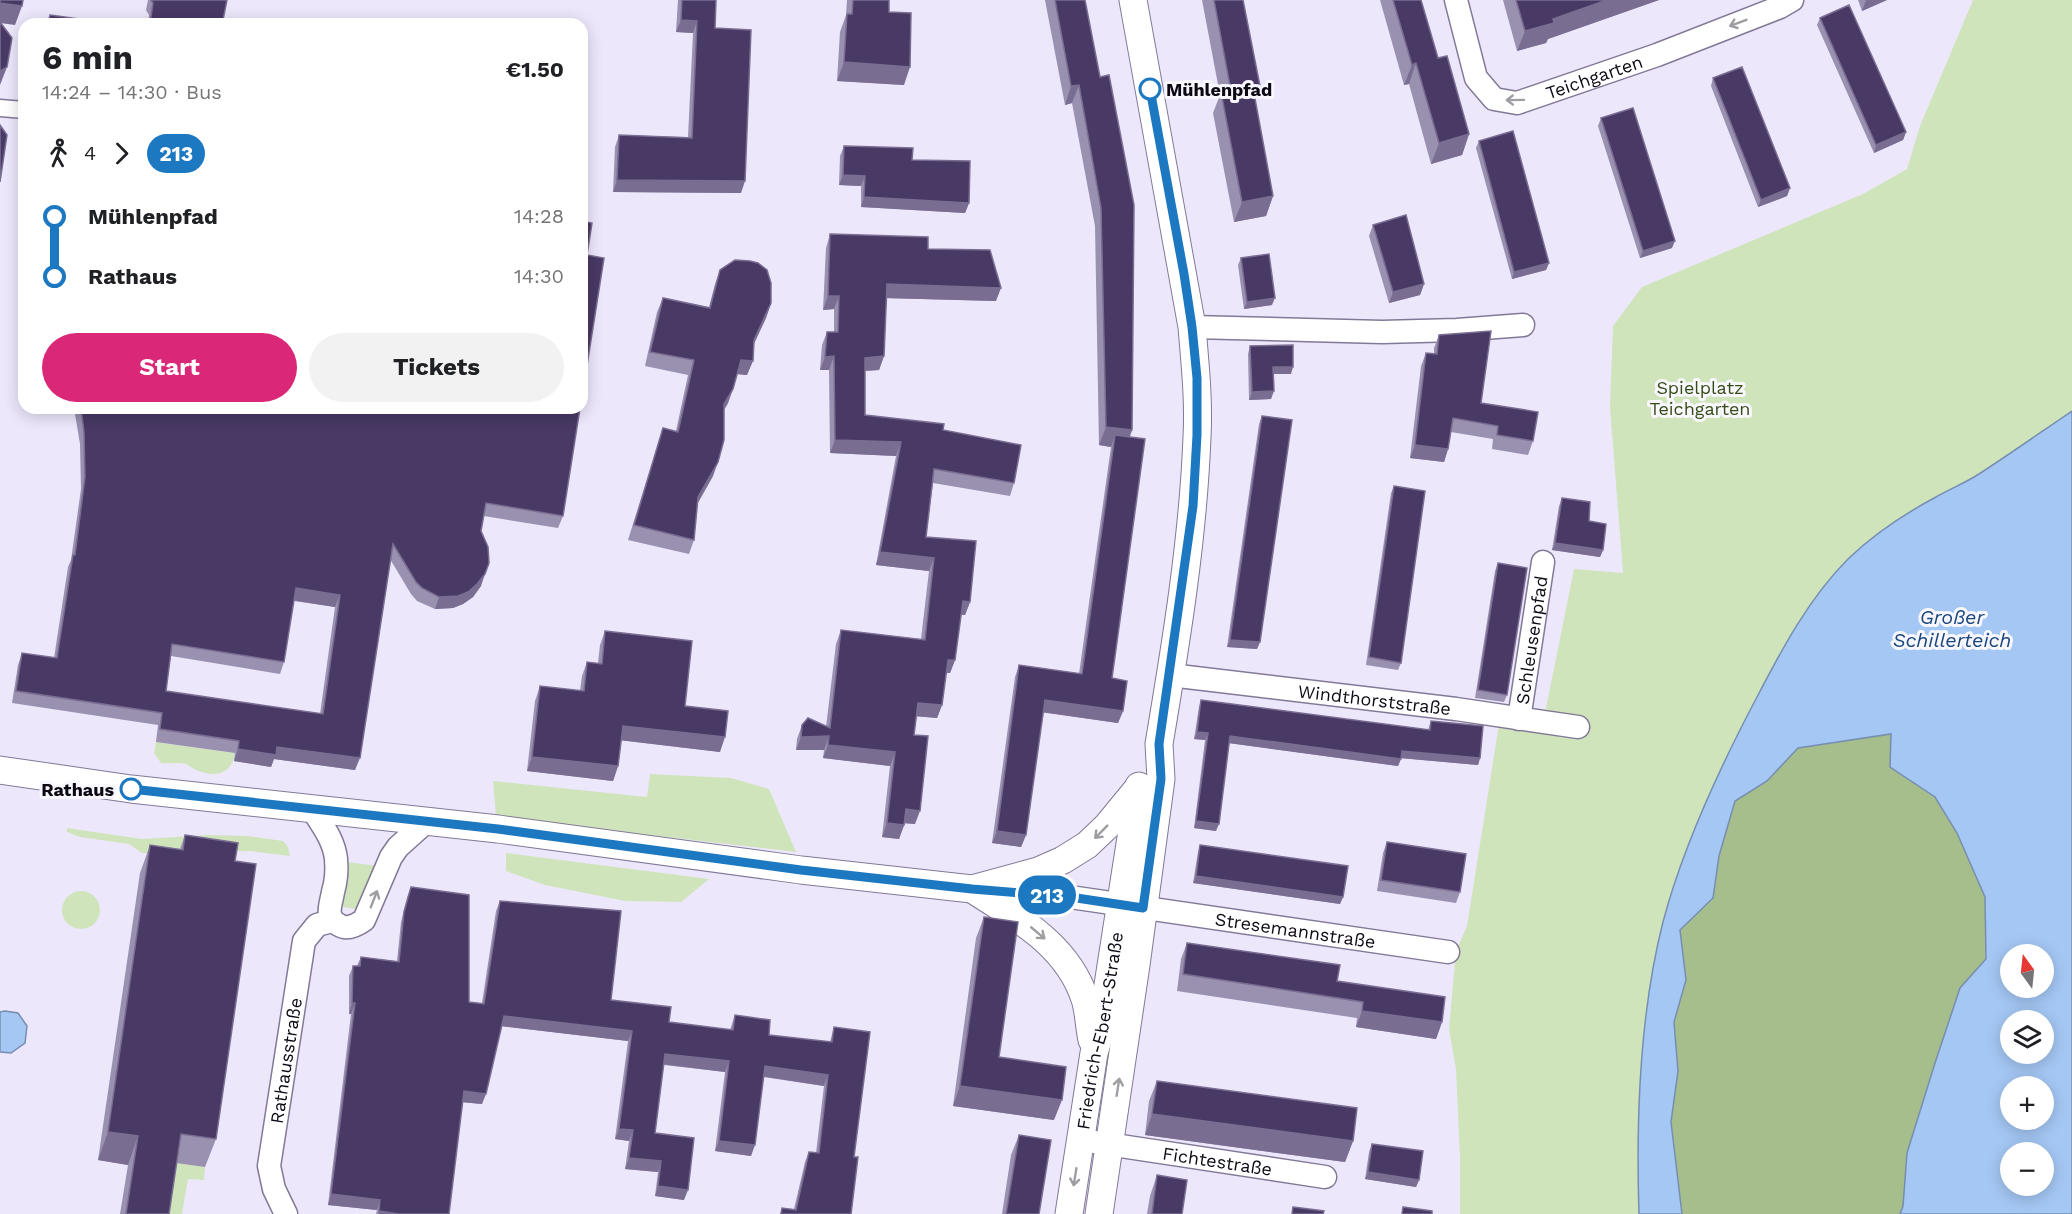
<!DOCTYPE html>
<meta charset="utf-8">
<style>
body{margin:0;font-family:"Work Sans",sans-serif;background:#f2f2f2;color:#202124;height:100vh;display:flex;flex-direction:column;font-size:22px;white-space:nowrap}
*{box-sizing:border-box;margin:0}
p{font-size:20px;color:#757577}
.icon{flex:none;width:33px;height:33px;fill:none;stroke:currentColor;stroke-width:2;stroke-linecap:round;stroke-linejoin:round}
.map{position:relative;flex:1;overflow:hidden}
.panel{position:absolute;left:18px;top:18px;width:570px;height:396px;display:flex;flex-direction:column;background:#fff;border-radius:18px;box-shadow:0 3px 15px #0003}
.panel>*{flex:none}
.badge{padding:0 12px;border-radius:20px;font-size:21px;line-height:39px}
.needle{width:39px;rotate:345deg}
.buttons{position:absolute;left:2000px;top:944px;display:grid;gap:12px}
.buttons a{display:grid;place-items:center;width:54px;height:54px;border-radius:50%;background:#fff;box-shadow:0 3px 15px #0003;font-size:30px}
.map>.badge{position:absolute;translate:-50% -50%;box-shadow:0 0 0 3px #fff}
.legs{display:flex;align-items:center;gap:9px;height:66px;padding:0 24px;font-size:20px}
.legs p{margin-inline-start:auto}
.overview{display:flex;align-items:center;justify-content:space-between;height:102px;padding:0 24px}
h1{font-size:33px;font-weight:700;line-height:45px}
.cta{display:flex;gap:12px;margin-top:auto;padding:12px 24px}
.cta a{flex:1;height:69px;border-radius:36px;background:#db2777;color:#fff;font-size:24px;font-weight:700;line-height:69px;text-align:center}
.cta a+a{background:#f2f2f2;color:#202124}
ul{padding:0 24px;list-style:none}
li{display:flex;align-items:center;gap:21px;height:60px;font-size:22px}
li i{display:grid;place-items:center;width:9px;height:100%;margin:0 8px;background:currentColor}
li i::after{content:'';width:15px;height:15px;margin:-8px;border:4px solid;border-radius:50%;background:#fff}
li p{margin-inline-start:auto}
li:first-child i{background:linear-gradient(#0000 50%,currentColor 0)}
li:last-child i{background:linear-gradient(currentColor 50%,#0000 0)}
.map>svg:first-child{display:block}
.green{fill:#d0e4bc;fill-rule:evenodd}
.forest{fill:#a6be8b}
.water{fill:#a4c7f4;stroke:#778eb1;stroke-width:1.5;fill-rule:evenodd}
.lines{fill:none;stroke-linecap:round;stroke-linejoin:round}
.pedestrian-casing{stroke:#827997;stroke-width:19}
.minor-casing{stroke:#827997;stroke-width:25}
.tertiary-casing{stroke:#827997;stroke-width:29}
.pedestrian{stroke:#fff;stroke-width:16}
.minor{stroke:#fff;stroke-width:22}
.tertiary{stroke:#fff;stroke-width:27}
.wall{fill:#9a90b0;fill-rule:evenodd}
.shaded-wall{fill:#7a6d92}
.building{fill:#483965;stroke:#7a6d92;stroke-width:1.5;fill-rule:evenodd}
.oneway{stroke:#9e9da1}
.line-1-casing{stroke:#fff;stroke-width:14}
.line-1{stroke:#1c78c0;stroke-width:9}
.stop-1-dot{fill:#fff;stroke:#1c78c0;stroke-width:3}
.labels{text-anchor:middle;dominant-baseline:central;stroke-width:6;stroke-linejoin:round;paint-order:stroke}
.street-label{font-size:18px;fill:#0d0914;stroke:#f9f7fe}
.stop-label{font-size:18px;font-weight:bold;fill:#0d0914;stroke:#f9f7fe;text-anchor:start}
.park-label{font-size:18px;fill:#364c16;stroke:#f9f7fe}
.water-label{font-size:20px;font-style:italic;fill:#19477d;stroke:#f9f7fe}
</style>
<div class="map">
<svg width="2072" height="1214" viewBox="0 0 2072 1214">
<rect width="100%" height="100%" fill="#ede7fc"/>
<path class="green" d="M1973 0H2072V1214H1460V1158L1456 1069 1449 1029 1456 951 1467 926 1500 718 1543 723 1574 569 1623 573 1610 407 1613 326 1642 287 1863 194 1907 169 1920 126ZM2010 954H2043V987H2010ZM2010 1020H2043V1053H2010ZM2010 1086H2043V1119H2010ZM2010 1152H2043V1185H2010Z
M156 742 235 753C232 773 217 778 199 771 194 770 190 766 186 764 179 762 169 764 161 763L154 753Z
M650 774 731 778 769 789 796 852 496 817 493 781 647 797Z
M67 828 142 839 209 835 248 836 283 841 288 847 290 856 251 851H211L172 855 142 853 129 844 80 837 67 832Z
M506 853 709 879 681 902 625 901 545 885 506 871Z
M347 862 378 866 365 911 339 906Z
M62 910a19 19 0 1 1 38 0a19 19 0 1 1-38 0Z
M171 1162 205 1167 204 1180 188 1179 182 1214H163Z"/>
<path class="forest" d="M1892 733 1890 767 1935 797 1957 833 1985 897 1986 959 1960 989 1935 1063 1907 1153 1903 1206 1900 1214H1682L1671 1122 1678 1071 1674 1022 1686 980 1680 930 1713 898 1719 856 1735 801 1767 781 1798 748Z"/>
<path class="water" d="M2072 411V1214H1900L1903 1206 1907 1153 1935 1063 1960 988 1986 959 1985 897 1957 833 1935 797 1890 767 1891 734 1798 748 1767 781 1735 801 1719 856 1713 898 1680 930 1686 980 1674 1022 1678 1071 1671 1122 1682 1214H1639C1636 1122 1640 1012 1663 922 1683 846 1720 767 1757 697 1782 649 1809 598 1848 559 1874 534 1904 514 1936 497 1950 489 1965 483 1979 474 2010 454 2041 432 2072 411ZM2010 954H2043V987H2010ZM2010 1020H2043V1053H2010ZM2010 1086H2043V1119H2010ZM2010 1152H2043V1185H2010Z
M5 1011 18 1013 27 1026 25 1043 11 1053 0 1052V1012Z"/>
<g class="lines">
<g class="pedestrian-casing">
<path id="pedestrian" d="M0 108 24 110"/>
</g>
<g class="minor-casing">
<g id="minor">
<path id="s1" d="M1456 0 1476 78 1494 99 1517 103 1657 55 1780 7 1792 0"/>
<path d="M1192 327 1382 332 1457 330 1523 325"/>
<path id="s2" d="M1170 675 1456 709 1578 727"/>
<path id="s3" d="M1519 719 1543 562"/>
<path d="M312 809C322 825 334 840 336 859 337 870 336 882 333 892 331 905 324 917 339 925 347 930 357 925 364 920L391 857 398 847 427 821"/>
<path id="s4" d="M980 890 1070 897 1448 952"/>
<path id="s5" d="M1081 1140 1325 1177"/>
<path id="s6" d="M286 1214 274 1189 269 1166 304 941 317 925 332 921"/>
</g>
</g>
<g class="tertiary-casing">
<g id="tertiary">
<path d="M0 770 131 789 498 829 801 870 972 889 1038 871 1063 860 1087 845 1107 826 1139 787"/>
<path d="M972 889C1017 918 1067 944 1085 999 1089 1012 1089 1026 1092 1040"/>
<path id="s7" d="M1069 1214 1094 1053 1101 1030 1139 786"/>
<path d="M1099 1214 1136 965 1161 779 1159 744C1176 643 1193 540 1197 437 1199 400 1195 364 1192 327L1133 0"/>
</g>
</g>
<use href="#pedestrian" class="pedestrian"/>
<use href="#minor" class="minor"/>
<use href="#tertiary" class="tertiary"/>
</g>
<path class="wall" d="M148 0H227L223 20 239 24H148L149 15 146 10Z
M678 0H716L715 28 741 193 613 192 615 147 619 135 688 137 693 33 676 32Z
M847 0H889V12L904 85 837 81 840 32 846 15Z
M1045 0H1085L1132 430 1130 437 1112 678 1123 711 1118 723 1043 712 1026 835 1021 847 992 843 1015 677 1019 665 1079 674 1111 447 1099 445 1095 226 1072 103 1065 105Z
M1202 0H1243L1255 100 1273 196 1266 216 1234 222 1213 113 1220 95Z
M1380 0H1421L1438 58 1469 134 1462 155 1431 164 1409 84 1404 85Z
M1503 0H1659L1548 39 1546 43 1517 51Z
M1858 0H1887L1862 11Z
M1820 18 1906 132 1903 140 1874 153 1817 25Z
M1713 78 1790 188 1787 196 1758 207 1711 86Z
M1601 118 1672 248 1640 258 1598 126Z
M1479 141 1549 263 1546 270 1512 279 1476 148Z
M844 146 912 160 969 203 965 213 861 207V186L839 185 840 156Z
M1373 225 1424 284 1420 295 1389 303 1369 236Z
M830 234 928 249 996 301 886 298 884 356 879 370 865 371V415L943 430 1014 483 1010 496 933 483 926 537 970 602 965 615H961L955 660 950 673H946L942 705 937 718 916 716 914 735 915 824 905 823 899 839 882 837 890 766 823 758 824 750H796L797 739 802 725 826 727 836 644 841 630 921 639 929 571 876 565 896 456 830 453 829 370H820L822 345 827 332H834V309L823 310 826 248Z
M1241 258 1272 305 1244 309 1238 265Z
M720 270 771 303 766 318 754 344 747 375 737 374 728 403 724 410 713 476 698 503 694 540 689 554 628 540 663 428 676 431 688 375 645 366 657 312 663 298 709 307 715 284Z
M1439 335 1481 403 1533 441 1528 455 1492 449 1493 439 1451 432 1448 449 1444 462 1410 458 1421 366 1426 353 1434 354V348Z
M1250 346 1291 374H1273L1271 399 1249 400 1248 354Z
M74 408H580L563 516 558 528 484 516 481 531V586L473 597 463 604 453 608 435 609 417 601 411 594 390 559 355 770 274 759 271 767 234 761 235 753 156 742 158 725 12 703 18 665 22 653 54 658 68 567 71 560 81 489 80 444ZM294 601 335 607 320 714 166 691 171 656 280 674 284 662Z
M1262 416 1260 642 1257 649 1227 647 1259 424Z
M1394 486 1401 663 1398 670 1366 665 1391 493Z
M1562 498 1589 521 1603 550 1600 557 1552 550 1559 506Z
M1498 563 1507 695 1504 702 1475 698 1495 571Z
M605 631 685 706 720 752 621 740 618 766 613 781 527 771 535 701 540 686 580 691 582 676 587 662 598 663 600 645Z
M1201 700 1428 730 1431 721 1480 758 1478 765 1401 758 1398 766 1229 743 1216 831 1194 828 1205 740 1194 739 1199 707Z
M185 835 235 861 216 1139 205 1167 176 1163 169 1214H120L128 1165 98 1160 140 873 150 845 180 849Z
M1387 842 1460 892 1456 903 1377 891 1383 853Z
M1200 845 1343 897 1340 904 1193 883 1198 852Z
M411 887 469 1002 482 1003 496 911 500 901 611 1000 669 1022 730 1030 735 1015 769 1035 830 1042 834 1027 854 1157 851 1214H780L782 1208 794 1209 805 1162 809 1152 816 1153 824 1086 763 1077 751 1156 715 1151 725 1072 664 1065 655 1133 684 1200 655 1196 658 1172 625 1169 629 1141 615 1139 628 1041 502 1026 482 1104 462 1102 449 1214H376L377 1210 328 1205 351 1014H349V976L353 966H357L361 957 397 961 401 922 407 898Z
M984 917 999 1057 1054 1120 953 1106 976 938Z
M1187 943 1337 981 1442 1022 1436 1039 1356 1027 1357 1018 1177 991 1181 959Z
M1157 1081 1353 1141 1345 1162 1145 1135 1149 1101Z
M1019 1135 1039 1214H1002L1011 1155Z
M1372 1144 1419 1180 1416 1187 1365 1179 1369 1152Z
M1157 1175 1182 1214H1147L1150 1196Z"/>
<path class="shaded-wall" d="M1607 0H1659L1548 39 1546 43 1517 51 1525 31 1553 19Z
M1866 0H1887L1862 11Z
M0 3 22 6 15 25 0 23Z
M681 20 697 21 693 33 676 32Z
M844 62 910 67 904 85 837 81Z
M1416 63 1409 84 1404 85 1412 65Z
M7 67 0 85V71Z
M1079 85 1072 103 1065 105 1071 86Z
M1260 86 1252 107 1253 88Z
M1906 132 1903 140 1874 153 1876 145Z
M1469 134 1462 155 1431 164 1439 143Z
M843 175 865 176 861 186 839 185Z
M617 180 745 181 741 193 613 192Z
M1790 188 1787 196 1758 207 1761 200Z
M1273 196 1266 216 1234 222 1242 202Z
M864 197 969 203 965 213 861 207Z
M1675 241 1672 248 1640 258 1643 251Z
M1549 263 1546 270 1512 279 1514 272Z
M887 284 1001 288 996 301 882 298Z
M1424 284 1420 295 1389 303 1393 292Z
M828 296H839L834 309 823 310Z
M1275 298 1272 305 1244 309 1247 302Z
M771 303 766 318 749 354 754 340Z
M834 356 829 370H820L825 357Z
M884 356 879 370 861 371 865 358Z
M741 360 753 361 747 375 736 374Z
M1273 367H1293L1291 374H1270Z
M733 389 728 403 719 418 724 404Z
M1274 391 1271 399 1249 400 1252 392Z
M1106 427 1132 430 1125 448 1115 435 1111 447 1099 445Z
M835 440 901 442 896 456 830 453Z
M1415 445 1448 449 1444 462 1410 458Z
M718 462 713 476 693 511 698 497Z
M1555 543 1603 550 1600 557 1552 550Z
M880 552 934 558 929 571 876 565Z
M485 574 481 586 473 597 463 604 453 608 435 609 439 597Z
M296 588 340 595 335 607 291 600Z
M963 601 970 602 965 615 958 614Z
M1230 640 1260 642 1257 649 1227 647Z
M948 660H955L950 673H943Z
M1045 700 1123 711 1118 723 1040 712Z
M918 703 942 705 937 718 913 716Z
M623 726 725 737 720 752 618 740Z
M1197 732 1208 733 1205 740 1194 739Z
M829 736 824 750H796L801 737Z
M1230 736 1401 759 1398 766 1228 743Z
M828 745 895 752 890 766 823 758Z
M277 747 360 758 355 770 274 759 271 767 234 761 238 749Z
M1402 751 1480 758 1478 765 1399 758Z
M532 757 618 766 613 781 527 771Z
M906 809 920 811 915 824 901 823Z
M1196 821 1219 824 1216 831 1194 828Z
M887 823 904 825 899 839 882 837Z
M997 831 1026 835 1021 847 992 843Z
M1196 876 1343 897 1340 904 1193 883Z
M352 1003H355L351 1014H349Z
M1362 1011 1442 1022 1436 1039 1356 1027Z
M504 1016 632 1031 628 1041 500 1026Z
M665 1054 729 1061 725 1072 661 1064Z
M765 1066 828 1075 824 1086 761 1076Z
M960 1086 1062 1100 1054 1120 953 1106Z
M464 1091 486 1094 482 1104 460 1102Z
M1152 1114 1353 1141 1345 1162 1145 1135Z
M619 1129 633 1130 629 1141 615 1139Z
M108 1132 138 1136 128 1165 98 1160Z
M719 1141 755 1145 751 1156 715 1151Z
M629 1158 661 1161 658 1172 625 1169Z
M1368 1172 1419 1180 1416 1187 1365 1179Z
M658 1186 688 1190 684 1200 655 1196Z
M331 1194 380 1200 377 1210 328 1205Z
M379 1211 399 1214H378Z"/>
<path class="building" d="M0 0H23L22 6 0 3Z
M151 0H227L223 20 239 24H150L153 3Z
M682 0H716L715 28 751 30 745 181 617 180 619 135 692 138 697 21 681 20Z
M853 0H889V12L911 13 910 67 844 62 847 14H852Z
M1055 0H1085L1100 77 1109 75 1134 205 1132 430 1106 427 1101 208 1079 85 1071 86Z
M1214 0H1243L1260 86 1253 88 1273 196 1242 202 1221 92 1231 91Z
M1393 0H1421L1438 58 1447 56 1469 134 1439 143 1416 63 1412 65Z
M1516 0H1607L1553 19 1554 23 1525 31Z
M1849 5 1906 132 1876 145 1820 18Z
M50 15 115 24H48Z
M271 20 283 24H270Z
M435 21 501 23V24H435Z
M0 22 12 38 7 67 0 71Z
M1742 67 1790 188 1761 200 1713 78Z
M1633 108 1675 241 1643 251 1601 118Z
M0 125 7 135 0 182Z
M1513 131 1549 263 1514 272 1479 141Z
M844 146 913 148 912 160 970 161 969 203 864 197 865 176 843 175Z
M1406 215 1424 284 1393 292 1373 225Z
M582 221 592 223 587 255 604 258 582 397Z
M830 234 928 237V249L990 250 1001 288 887 284 884 356 865 358V415L944 424 943 430 1021 445 1014 483 934 469 926 537 976 541 970 602 963 601 955 660H948L942 705 918 703 914 735 928 736 920 811 906 809 904 825 887 823 895 752 828 745 829 736 801 737 802 725 808 718 830 728 841 630 925 640 934 558 880 552 901 442 835 440 834 356 825 357 827 332H838L839 296H828Z
M1269 254 1275 298 1247 302 1241 258Z
M735 260 750 261 758 263 767 270 771 283V303L754 340 753 361 741 360 733 389 724 404V440L718 462 698 497 694 540 634 525 663 428 678 432 694 360 650 352 663 298 710 308 720 270Z
M1491 331 1481 403 1538 412 1533 441 1497 435 1498 426 1453 418 1448 449 1415 445 1426 353 1437 354 1439 335Z
M1293 345V367H1273L1274 391 1252 392 1250 346Z
M81 408H580L563 516 486 503 481 531 488 547 489 563 485 574 477 584 468 592 458 596 439 597 422 588 416 582 393 544 360 758 277 747 276 755 238 749 239 741 160 729 162 713 16 691 22 653 57 658 73 555H75L85 477 84 432ZM296 588 340 595 323 714 166 691 172 644 284 662Z
M1262 416 1292 420 1260 642 1230 640Z
M1115 435 1145 439 1112 678 1127 681 1123 711 1045 700 1026 835 997 831 1019 665 1082 674Z
M1394 486 1425 491 1401 663 1369 657Z
M1562 498 1590 502 1589 521 1606 524 1603 550 1555 543Z
M1498 563 1527 568 1507 695 1478 690Z
M605 631 692 641 685 706 728 711 725 737 623 726 618 766 532 757 540 686 584 691 587 662 602 664Z
M1201 700 1430 730 1431 721 1483 726 1480 758 1402 751 1401 759 1230 736 1219 824 1196 821 1208 733 1197 732Z
M185 835 238 843 235 861 256 864 216 1139 181 1134 169 1214H126L138 1136 108 1132 150 845 183 850Z
M1387 842 1466 854 1460 892 1381 880Z
M1200 845 1348 866 1343 897 1196 876Z
M411 887 469 895V1002L484 1004 500 901 621 911 611 1000 671 1007 669 1022 733 1030 735 1015 770 1020 769 1035 832 1042 834 1027 870 1032 854 1157H858L851 1214H781L782 1208 796 1210 809 1152 819 1153 828 1075 765 1066 755 1145 719 1141 729 1061 665 1054 655 1133 694 1138 688 1190 658 1186 661 1161 629 1158 633 1130 619 1129 632 1031 504 1016 486 1094 464 1091 449 1214H399L379 1211 380 1200 331 1194 355 1003H352L353 966H360L361 957 399 962 404 912Z
M984 917 1018 922 999 1057 1066 1067 1062 1100 960 1086Z
M1187 943 1340 965 1337 981 1445 997 1442 1022 1362 1011 1363 1002 1183 974Z
M1157 1081 1357 1108 1353 1141 1152 1114Z
M1019 1135 1051 1140 1039 1214H1006Z
M1372 1144 1423 1151 1419 1180 1368 1172Z
M1157 1175 1187 1180 1182 1214H1152Z
M1293 1207 1324 1211 1323 1214H1292Z
M1403 1207 1432 1211V1214H1402Z"/>
<defs><path id="oneway-shaft" d="M-6 0H5M1.5-3L5.5 0L1.5 3" fill="none" stroke-width="1.6" stroke-linecap="round" stroke-linejoin="round" transform="scale(1.5)"/></defs>
<g class="oneway">
<use href="#oneway-shaft" transform="translate(1738 23) rotate(159)"/>
<use href="#oneway-shaft" transform="translate(1515 100) rotate(179)"/>
<use href="#oneway-shaft" transform="translate(1101 832) rotate(135)"/>
<use href="#oneway-shaft" transform="translate(374 899) rotate(-69)"/>
<use href="#oneway-shaft" transform="translate(1038 933) rotate(40)"/>
<use href="#oneway-shaft" transform="translate(1118 1087) rotate(-81)"/>
<use href="#oneway-shaft" transform="translate(1075 1177) rotate(99)"/>
</g>
<g class="lines">
<g class="line-1-casing">
<path id="line-1" d="M131 789 498 829 801 870 972 889 1070 897 1143 908 1161 779 1159 744 1193 506 1197 435V378L1192 327 1184 274 1150 89"/>
</g>
<use href="#line-1" class="line-1"/>
</g>
<g class="stop-1-dot">
<circle cx="1150" cy="89" r="10"/>
<circle cx="131" cy="789" r="10"/>
</g>
<g class="labels">
<g class="street-label">
<text stroke="none"><textPath href="#s1" startOffset="213">Teichgarten</textPath></text>
<text stroke="none"><textPath href="#s3" startOffset="80">Schleusenpfad</textPath></text>
<text stroke="none"><textPath href="#s2" startOffset="206">Windthorststraße</textPath></text>
<text stroke="none"><textPath href="#s4" startOffset="318">Stresemannstraße</textPath></text>
<text stroke="none"><textPath href="#s7" startOffset="186">Friedrich-Ebert-Straße</textPath></text>
<text stroke="none"><textPath href="#s6" startOffset="158">Rathausstraße</textPath></text>
<text stroke="none"><textPath href="#s5" startOffset="138">Fichtestraße</textPath></text>
</g>
<g class="stop-label">
<text x="1166" y="89">Mühlenpfad</text>
<text x="114" y="789" text-anchor="end">Rathaus</text>
</g>
<g class="park-label">
<text x="1700" y="387">Spielplatz<tspan x="1700" dy="21">Teichgarten</tspan></text>
</g>
<g class="water-label">
<text x="1952" y="617">Großer<tspan x="1952" dy="23">Schillerteich</tspan></text>
</g>
</g>
</svg>
<div class="buttons">
<a><svg class="needle" viewBox="-14 -14 28 28"><path d="M0-13l5 13h-10z" fill="#e53935"/><path d="M0 13l5-13h-10z" fill="#757577"/></svg></a>
<a><svg class="icon" aria-label="layers" viewBox="0 0 24 24"><path d="M12 4l9 5-9 5-9-5zM3 14l9 5 9-5"/></svg></a>
<a>+</a>
<a>−</a>
</div>
<b class="badge" style="left:1047px;top:895px;background:#1c78c0;color:#fff">213</b>
<section class="panel">
<div class="overview"><div><h1>6 min</h1><p>14:24 – 14:30 · Bus</p></div><b>€1.50</b></div>
<div class="legs"><svg class="icon" aria-label="walk" viewBox="0 0 24 24"><circle cx="13" cy="4" r="2"/><path d="M13 8l-2 6 4 7M11 14l-3 7M7 12l3-4h3l4 4"/></svg>4<svg class="icon" aria-label="forward" viewBox="0 0 24 24"><path d="M9 5l7 7-7 7"/></svg><b class="badge" style="background:#1c78c0;color:#fff">213</b></div>
<ul>
<li><i style="color:#1c78c0"></i><b>Mühlenpfad</b><p>14:28</p></li>
<li><i style="color:#1c78c0"></i><b>Rathaus</b><p>14:30</p></li>
</ul>
<div class="cta"><a>Start</a><a>Tickets</a></div>
</section>
</div>
